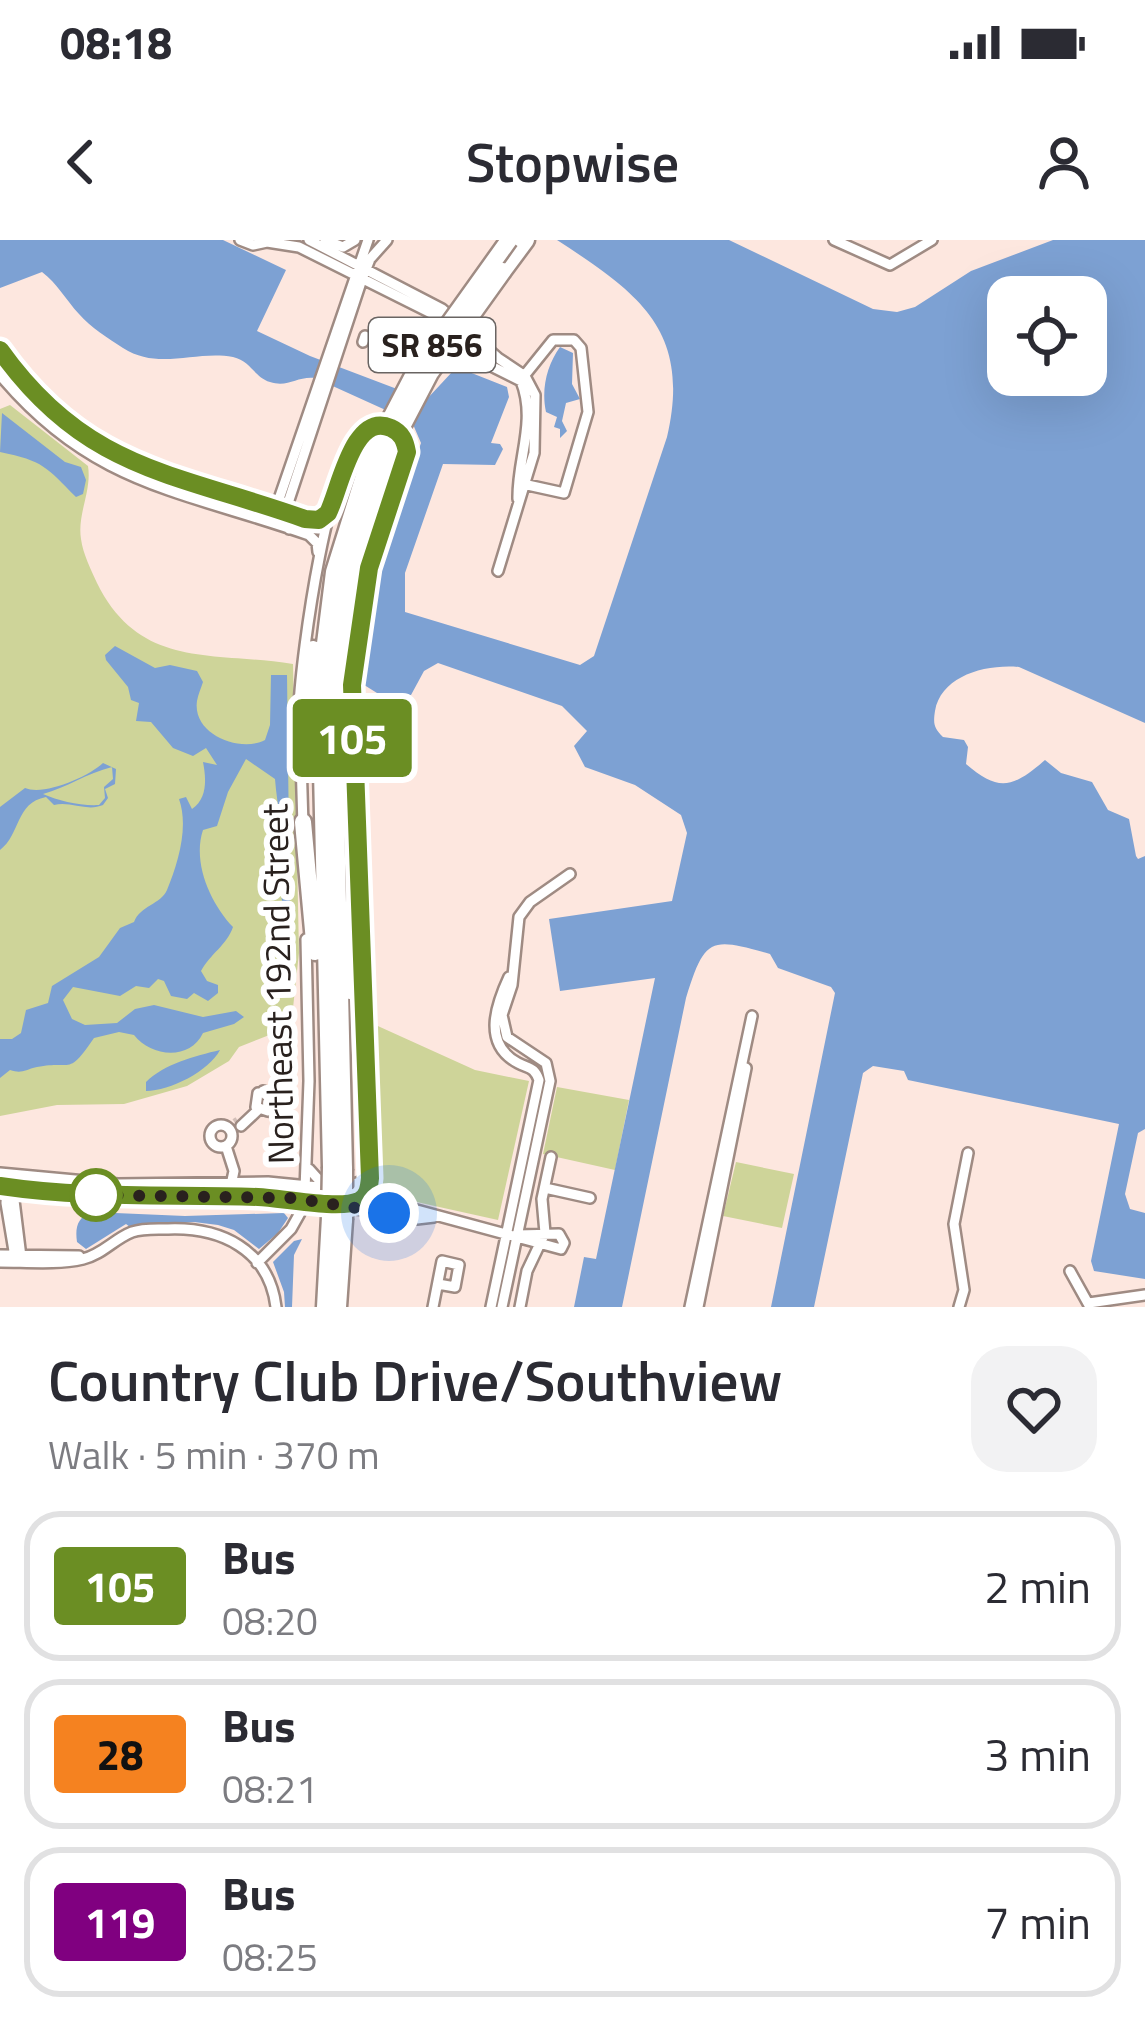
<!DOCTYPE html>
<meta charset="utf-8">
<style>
body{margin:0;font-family:"Titillium Web",sans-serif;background:#f2f2f3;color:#2b2b33;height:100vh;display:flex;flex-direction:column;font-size:45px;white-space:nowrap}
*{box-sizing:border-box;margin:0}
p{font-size:39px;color:#7c7c81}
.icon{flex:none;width:66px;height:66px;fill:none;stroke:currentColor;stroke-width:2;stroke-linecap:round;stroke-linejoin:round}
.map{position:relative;height:1067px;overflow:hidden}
.panel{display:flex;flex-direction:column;background:#fff;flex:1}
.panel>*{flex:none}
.badge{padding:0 24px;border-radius:9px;font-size:42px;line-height:78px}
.fabs{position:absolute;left:987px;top:36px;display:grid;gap:24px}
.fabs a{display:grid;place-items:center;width:120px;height:120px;border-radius:24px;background:#fff;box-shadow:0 12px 48px #0002;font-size:60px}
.you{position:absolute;width:60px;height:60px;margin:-30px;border:9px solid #fff;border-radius:50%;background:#1a73e8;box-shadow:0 0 0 18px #1a73e833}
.map>.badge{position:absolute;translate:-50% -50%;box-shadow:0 0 0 6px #fff}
.round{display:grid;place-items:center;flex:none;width:126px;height:126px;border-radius:36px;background:#f2f2f3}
.overview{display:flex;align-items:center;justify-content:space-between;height:204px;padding:0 48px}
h1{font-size:57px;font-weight:600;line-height:90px}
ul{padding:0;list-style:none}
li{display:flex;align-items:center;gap:36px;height:150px;margin:0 24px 18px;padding:0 24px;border:6px solid #e1e1e2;border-radius:36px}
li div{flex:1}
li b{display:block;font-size:45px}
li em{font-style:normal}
li .badge{min-width:132px;font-weight:700;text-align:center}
.status{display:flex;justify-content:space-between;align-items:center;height:84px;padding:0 60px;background:#fff;direction:ltr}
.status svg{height:33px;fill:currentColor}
header{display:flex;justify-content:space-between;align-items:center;height:156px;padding:0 48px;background:#fff;font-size:54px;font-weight:600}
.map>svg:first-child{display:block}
.green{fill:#ced499}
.water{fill:#7da1d3;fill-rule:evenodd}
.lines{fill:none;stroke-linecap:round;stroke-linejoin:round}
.minor-tunnel{stroke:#d3bfb8;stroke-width:9;stroke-dasharray:9 4.5;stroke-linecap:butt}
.minor-casing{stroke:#9f8b83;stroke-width:14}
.highway-casing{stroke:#9f8b83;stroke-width:21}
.minor{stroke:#fff;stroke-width:9}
.highway{stroke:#fff;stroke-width:16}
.highway-bridge-casing{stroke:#9f8b83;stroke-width:21;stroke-linecap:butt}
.highway-bridge{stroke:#fff;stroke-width:16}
.line-casing{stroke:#fff;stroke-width:27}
.line{stroke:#6b8e23;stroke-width:18}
.walk{stroke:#29211e;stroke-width:12;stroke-dasharray:0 21.6}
.stop-dot{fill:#fff;stroke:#6b8e23;stroke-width:6}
.labels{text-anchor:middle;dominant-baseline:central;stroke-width:12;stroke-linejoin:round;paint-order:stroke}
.shield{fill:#fff;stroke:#696462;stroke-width:3}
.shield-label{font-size:33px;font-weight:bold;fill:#29211e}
.street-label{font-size:36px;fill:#29211e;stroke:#fff}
</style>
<div class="status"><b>08:18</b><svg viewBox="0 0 49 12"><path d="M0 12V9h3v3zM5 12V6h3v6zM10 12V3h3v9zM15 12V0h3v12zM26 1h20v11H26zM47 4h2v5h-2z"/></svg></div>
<header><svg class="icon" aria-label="back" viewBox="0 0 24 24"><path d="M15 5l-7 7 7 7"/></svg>Stopwise<svg class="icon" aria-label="person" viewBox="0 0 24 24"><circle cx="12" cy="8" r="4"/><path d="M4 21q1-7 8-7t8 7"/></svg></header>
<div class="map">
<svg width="1145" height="1067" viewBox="0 0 1145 1067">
<rect width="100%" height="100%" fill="#fde7df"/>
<path class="green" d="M10 165 88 226C92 251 77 274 81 299 83 314 91 330 97 343 140 430 213 411 293 424L299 713 292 777 277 792 239 807 229 821 187 846 124 864 57 865 0 876V169Z
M369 782 475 830 529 841 498 980 376 953Z
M557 847 629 860 615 930 543 914Z
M736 922 794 934 782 988 723 976Z"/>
<path class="water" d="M0 0H223L286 30 257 91 310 116 426 160 453 131 449 118 464 130 507 147 509 157 491 203 500 204 503 209 495 225 443 224 405 333V372L580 425 594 416 667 197C692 90 638 53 557 0H729L873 69 897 72 915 67 971 31 1053 0H1145V483L1019 427C983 424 941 437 935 471 933 484 934 488 943 497L964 500 968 507 966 524C999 553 1014 547 1045 520L1061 533 1092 542 1108 570 1129 579 1136 616 1138 619 1145 616V889L1138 893 1125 954 1130 969 1145 973V1039L1094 1031 1091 1021 1119 884 908 840 904 831 873 826 863 833 814 1067H771L835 753 831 747 778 728 770 714C710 697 705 697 686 758L622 1067H574L584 1017 596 1019 655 738 560 751 549 679 672 661 687 593 681 575 635 545 585 527 574 506 587 491 562 466 438 423 424 431 411 455 377 453 361 443 368 385 383 313 421 203 412 182 315 138C297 136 288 148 270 142 254 137 251 121 233 117 195 110 159 131 123 108 108 98 91 88 79 74 66 60 57 43 42 32L0 48ZM1008 57H1086V135H1008Z
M560 107 573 113 572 144 580 159 566 163 562 181 567 191 560 198V189L554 187 557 177 546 172C541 149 547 125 560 107Z
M2 173 65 222 81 227 86 240 83 254 76 257C46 227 44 221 0 212Z
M115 406 155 428 170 425 197 431 203 442C201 448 198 455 197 461 192 495 241 513 265 500L270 485 271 435H287L290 681C275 663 285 639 284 617 283 591 277 565 275 539L246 519 228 552 217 586 203 590C192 623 211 664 233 687 227 705 210 714 201 731L207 741 218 745V753L208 761 194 753 187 759 171 756 164 741 158 739 149 748 136 746 120 756 73 747 63 760 72 779 85 785 117 783 135 769 154 765 203 777 236 771 244 777 234 784 203 793C190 821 151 817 134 795L119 792 94 798C67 837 74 820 37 827 24 830 22 834 10 830L0 838V799H12L21 793 26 770 48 763 52 746 99 717 120 688 134 682C140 666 161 664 167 650 178 623 189 587 179 559L186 557 192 569C208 558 206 538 203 522L217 525 206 508 193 516 173 508 151 482 136 481 139 463 131 460 128 447 106 420 105 415Z
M103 523 116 529 115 544 105 549 108 558 103 565C87 572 71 561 54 565L46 557C15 563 21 594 0 610V567L25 548C44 556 88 537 103 523ZM112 527 113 539 104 547 105 558 99 565C80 566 59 561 43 554 66 548 87 533 112 527Z
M220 810C209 831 170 851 146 851V842C164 824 195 816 220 810Z
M92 972 185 976 284 973 288 978 278 993 259 1009 234 990 218 985 194 982 130 987 126 984 86 1009 77 1002C75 988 77 977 92 972Z
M302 999 294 1015 292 1067H285L284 1052 273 1022 294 1001Z"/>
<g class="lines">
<path class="minor-tunnel" d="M235 883 238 881"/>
<g class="minor-casing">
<path id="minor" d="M240 0 253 5 267 2 299 7 437 76 466 101 479 120 521 141C537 181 517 219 518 259
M309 0 442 69 498 118 525 136 535 155 534 213 498 331
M325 0 343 7 355 0
M834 0 890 25 932 0
M363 102 365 96
M0 109C85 231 177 234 305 279L319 280 329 270
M0 135C93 246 181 250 309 295L317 303 318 312
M523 244 564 253 588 172 581 108 574 100H553L524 136
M282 271 288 263 362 39 370 19 387 0
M289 289 282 281 279 259 368 0
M299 466C301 420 328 207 369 188 381 182 393 189 403 197L407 214 369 328 353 431
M352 489 356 623
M301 519 303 586
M360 693 370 938 365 957
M258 853 256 867 268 871 274 860 272 854 263 851
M210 896a11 11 0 1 1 22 0a11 11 0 1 1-22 0Z
M241 886 258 870
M226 906 234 931 231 945
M309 929 318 939 355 944 365 939 367 930
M0 933 118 944 268 942 339 949 561 1009 564 1003
M12 944 21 1017
M7 945 6 963 15 1017
M0 946 108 956 296 959 417 979 434 977
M545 948 590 958
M517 995 559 994 564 1003
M0 1015 79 1016
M0 1022C27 1022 57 1025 83 1019 103 1014 114 999 132 992 143 988 156 989 168 989 220 987 269 1009 276 1067
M257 1023 291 989 300 973 305 950 309 841 306 699
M1070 1031 1090 1067
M1089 1063 1145 1055
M433 1067 442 1021 459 1025 455 1047 438 1044
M491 1067 539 840C534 827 530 829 518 823 482 804 496 765 509 737
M502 1067 550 841 546 823 507 797 502 775 512 745 519 677 530 662 570 634
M520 1067 527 1031 545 993 542 959 551 917
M690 1067 752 776
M698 1067 746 828
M959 1067 964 1050 954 984 968 913"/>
</g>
<g class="highway-casing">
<path id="highway" d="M503 31 526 0
M345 413 352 490
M301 522 313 409
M303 582 315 712
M350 751 356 619
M331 927 320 443 334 332 369 220
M344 929 333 441 348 331 382 225
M325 1067 330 977
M338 1067 344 980"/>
</g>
<use href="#minor" class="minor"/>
<use href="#highway" class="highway"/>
<g class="highway-bridge-casing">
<path id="highway-bridge" d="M369 220 416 130 509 0
M382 225 430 133 503 31
M330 977 331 927
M344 980V929"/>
</g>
<use href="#highway-bridge" class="highway-bridge"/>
</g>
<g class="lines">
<g class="line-casing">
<path id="line" d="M0 110C86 231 176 233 305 279L319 280 328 273C340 249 353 171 391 188 402 193 405 201 407 212L369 328 352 445 370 938C369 948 368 956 359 961 339 970 282 958 258 957 171 954 86 959 0 946"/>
</g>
<use href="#line" class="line"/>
<path class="walk" d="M96 955 292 958 389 973"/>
</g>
<circle class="stop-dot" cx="96" cy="955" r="24"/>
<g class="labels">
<rect class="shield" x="369" y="78" width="126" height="54" rx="9"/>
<g class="shield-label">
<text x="432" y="105">SR 856</text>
</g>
<g class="street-label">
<text transform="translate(277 744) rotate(-91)">Northeast 192nd Street</text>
</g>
</g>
</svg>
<div class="fabs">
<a><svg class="icon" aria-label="locate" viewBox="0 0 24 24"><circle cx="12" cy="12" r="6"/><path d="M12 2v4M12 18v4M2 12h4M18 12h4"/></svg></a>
</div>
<div class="you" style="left:389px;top:973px"></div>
<b class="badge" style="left:352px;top:498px;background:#6b8e23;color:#fff">105</b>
</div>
<section class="panel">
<div class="overview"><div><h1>Country Club Drive/Southview</h1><p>Walk · 5 min · 370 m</p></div><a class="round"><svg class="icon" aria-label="heart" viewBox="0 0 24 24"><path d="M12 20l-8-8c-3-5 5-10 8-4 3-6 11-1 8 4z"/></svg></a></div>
<ul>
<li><span class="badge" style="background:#6b8e23;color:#fff">105</span><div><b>Bus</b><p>08:20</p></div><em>2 min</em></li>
<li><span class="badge" style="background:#f58220;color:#111">28</span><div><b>Bus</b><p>08:21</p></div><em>3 min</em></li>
<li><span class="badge" style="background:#800080;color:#fff">119</span><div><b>Bus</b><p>08:25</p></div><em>7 min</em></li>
</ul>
</section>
